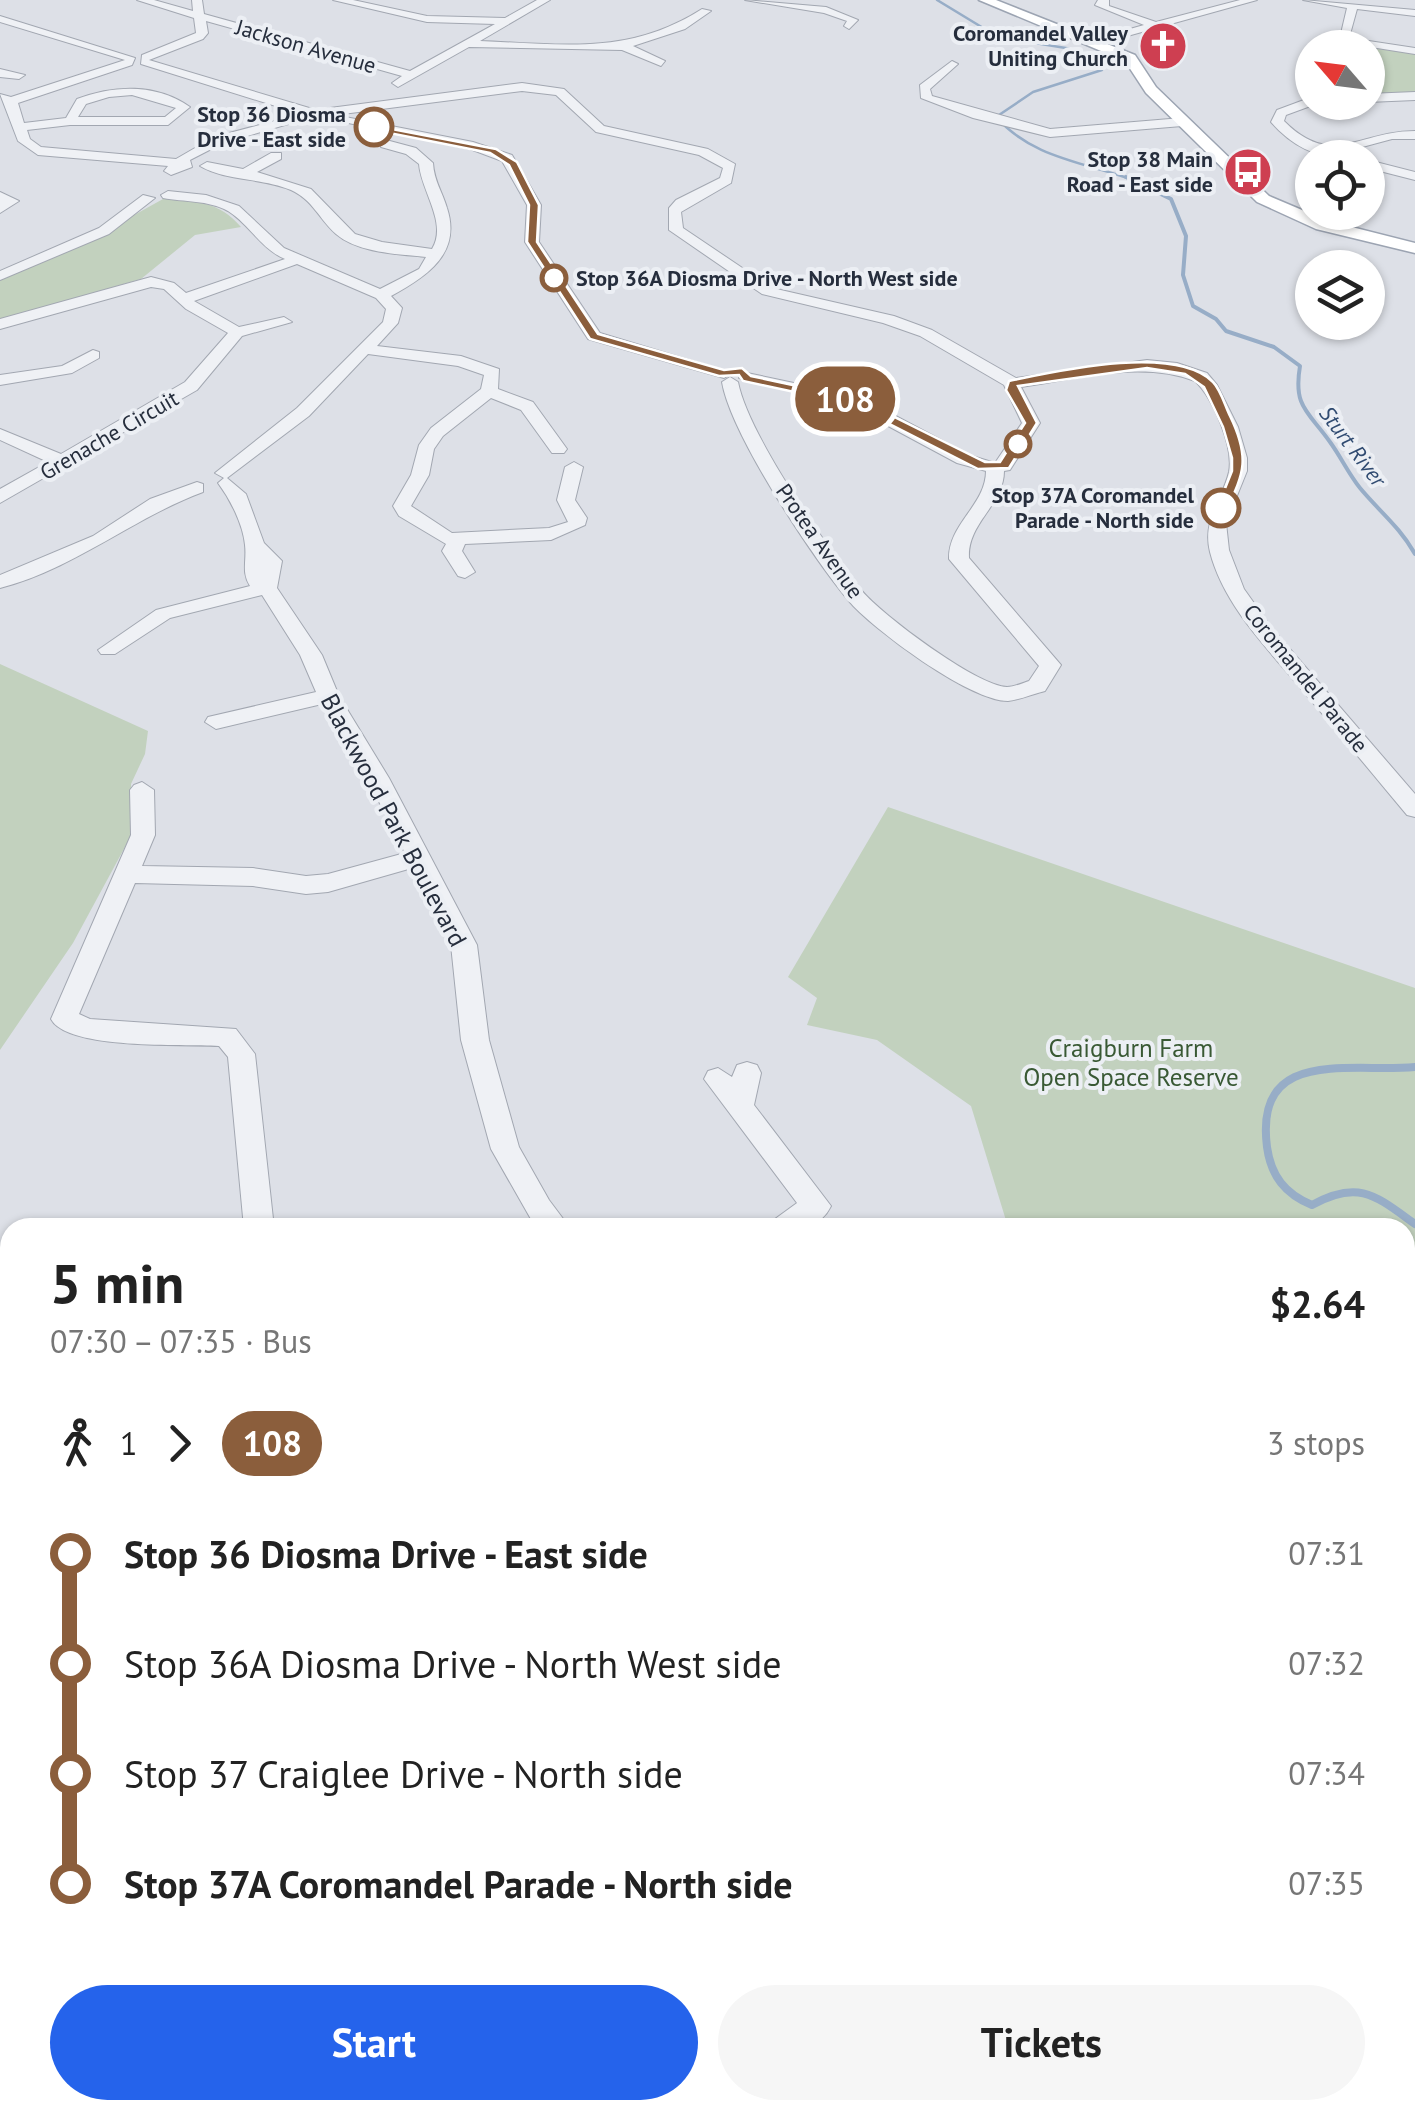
<!DOCTYPE html>
<meta charset="utf-8">
<style>
body{margin:0;font-family:"PT Sans",sans-serif;background:#f6f6f6;color:#222;height:100vh;display:flex;flex-direction:column;font-size:38px;white-space:nowrap}
*{box-sizing:border-box;margin:0}
p{font-size:32px;color:#767676}
.icon{flex:none;width:55px;height:55px;fill:none;stroke:currentColor;stroke-width:2;stroke-linecap:round;stroke-linejoin:round}
.map{position:relative;flex:1;overflow:hidden}
.sheet{position:absolute;left:0px;top:1218px;width:1415px;height:902px;display:flex;flex-direction:column;background:#fff;border-radius:30px 30px 0 0;box-shadow:0 2px 8px #0004}
.sheet>*{flex:none}
.badge{padding:0 20px;border-radius:32px;font-size:35px;line-height:65px}
.needle{width:65px;rotate:298deg}
.fabs{position:absolute;left:1295px;top:30px;display:grid;gap:20px}
.fabs a{display:grid;place-items:center;width:90px;height:90px;border-radius:50%;background:#fff;box-shadow:0 2px 8px #0004;font-size:50px}
.map>.badge{position:absolute;translate:-50% -50%;box-shadow:0 0 0 5px #fff}
.legs{display:flex;align-items:center;gap:15px;height:110px;padding:0 50px;font-size:32px}
.legs p{margin-inline-start:auto}
.summary{display:flex;align-items:center;justify-content:space-between;height:170px;padding:0 50px}
h1{font-size:55px;font-weight:800;line-height:75px}
.button{display:flex;gap:20px;margin-top:auto;padding:20px 50px}
.button a{flex:1;height:115px;border-radius:60px;background:#2563eb;color:#fff;font-size:40px;font-weight:800;line-height:115px;text-align:center}
.button a+a{background:#f6f6f6;color:#222}
ul{padding:0 50px;list-style:none}
li{display:flex;align-items:center;gap:35px;height:110px;font-size:38px}
li i{display:grid;place-items:center;width:15px;height:100%;margin:0 12px;background:currentColor}
li i::after{content:'';width:25px;height:25px;margin:-12px;border:8px solid;border-radius:50%;background:#fff}
li p{margin-inline-start:auto}
li:first-child i{background:linear-gradient(#0000 50%,currentColor 0)}
li:last-child i{background:linear-gradient(currentColor 50%,#0000 0)}
.map>svg:first-child{display:block}
.green{fill:#c2d1be}
.lines{fill:none;stroke-linecap:round;stroke-linejoin:round}
.stream-far2{stroke:#97adc7;stroke-width:2.5}
.stream-far1{stroke:#97adc7;stroke-width:4}
.stream{stroke:#97adc7;stroke-width:8}
.minor-casing{stroke:#a2a7b1;stroke-width:2}
.major-casing{stroke:#9ca4b2;stroke-width:3}
.minor{fill:#eff1f5;fill-rule:evenodd}
.major{fill:#fff;fill-rule:evenodd}
.line-1{fill:#8b5e3c;stroke:#fff;stroke-width:2.5}
.stop-1-dot{fill:#fff;stroke:#8b5e3c;stroke-width:5}
.labels{text-anchor:middle;dominant-baseline:central;stroke-width:8;stroke-linejoin:round;paint-order:stroke}
.far-poi-label{font-size:22px;font-weight:bold;fill:#262e3d;stroke:#eceff4;text-anchor:end}
.far-street-label{font-size:22px;fill:#262e3d;stroke:#eceff4}
.far-stop-label{font-size:22px;font-weight:bold;fill:#262e3d;stroke:#eceff4;text-anchor:end}
.far-water-label{font-size:22px;font-style:italic;fill:#304b71;stroke:#eceff4}
.street-label{font-size:25px;fill:#262e3d;stroke:#eceff4}
.park-label{font-size:25px;fill:#395934;stroke:#eceff4}
</style>
<div class="map">
<svg width="1415" height="2119" viewBox="0 0 1415 2119">
<rect width="100%" height="100%" fill="#dde0e7"/>
<path class="green" d="M1368 48 1415 53V94L1368 96Z
M163 199C196 201 219 201 241 227L195 235 141 279 0 320V277L73 249Z
M0 664 148 731 145 754 131 784 132 834 73 943 0 1050Z
M888 807 1415 988V2040L1405 2028V1228L1008 1227 971 1106 877 1040 807 1025 817 998 788 977Z"/>
<g class="lines">
<path class="stream-far2" d="M937 0 998 37 1072 49 1104 60 1102 70 1033 92 996 117C1032 158 1084 162 1133 180"/>
<path class="stream-far1" d="M1126 177 1171 199 1186 236 1183 275 1193 306 1216 319 1226 331 1274 347 1300 366C1293 407 1308 411 1330 442 1341 457 1348 473 1360 488 1379 511 1400 527 1415 554"/>
<path class="stream" d="M1415 1067C1350 1073 1254 1046 1267 1147 1271 1176 1285 1194 1312 1205 1359 1179 1376 1196 1415 1224"/>
<g class="minor-casing">
<path id="minor" d="M137 0H154L193 11 192 0H202L204 14 410 71 495 24 427 22 333 0H353L427 16 505 18 537 0H550L480 41C564 44 628 56 702 9L711 11 685 29 633 46 665 61 661 66 622 50 469 47 398 87 392 83 402 76 206 21 208 33 203 39 149 60 316 110V116L223 143 190 160 192 167 171 175 164 171 168 166 38 155 18 141 0 94 11 97 125 60 0 22V16L135 58 132 65 18 103 24 123 66 118 77 99C114 85 156 83 190 107L168 125H70L27 130 30 139 41 147 176 159 214 137 301 114 141 64 142 55 196 33 194 18ZM132 95 176 108 165 117H78L86 104 109 97Z
M745 0 826 7 858 20 849 29 844 26 847 21 824 13Z
M1098 0H1109V6L1156 22 1240 0H1257L1095 45 1091 40 1144 25 1095 5Z
M1303 0 1415 10V16L1357 9 1349 38 1415 48V54L1339 42 1347 8Z
M952 61 958 64 930 89 932 96 1050 129 1182 118 1188 122 1182 126 1050 137 973 118 921 98 920 85Z
M0 69 25 75 19 79 0 77Z
M522 83 564 89 604 126 708 149 735 164 731 183 681 212 683 228 772 288 894 316 932 330 1016 378 1147 360 1177 363 1207 373 1217 385 1238 427 1247 458V471L1226 523 1229 550 1244 589 1271 627 1415 794V817L1407 815C1372 773 1338 732 1303 691 1268 649 1224 606 1210 552 1202 520 1222 501 1229 472 1234 447 1213 398 1195 381 1141 360 1077 379 1021 387L1040 423 1010 470 1004 471C1004 505 967 523 969 558L1061 665 1045 691C1033 694 1019 700 1008 701 970 701 872 629 848 600 812 556 731 435 722 382L730 377 738 382C748 434 827 548 862 591 882 615 977 686 1007 687 1014 687 1023 683 1029 681L1039 666 949 559C948 524 986 505 986 471L957 463 849 405 739 378 747 373 860 397 969 455 995 463 1022 423 1004 385 920 336 883 323 762 294 669 230V208L676 200 720 178 723 168 699 155 596 132 556 95 522 91 335 115 473 142 512 155 541 205 539 242 600 333 732 373 724 378 588 339 525 242 527 205 502 161 470 149 325 118 328 115 324 112 330 108Z
M1415 92V100L1368 102V94Z
M1312 97 1316 104 1286 115 1284 121C1332 169 1358 131 1415 131V139H1392L1340 153 1346 158C1315 158 1291 145 1271 122L1277 110Z
M386 140 416 148 433 163C434 181 442 191 447 208 462 254 426 277 391 296L402 308 398 323 377 346 461 356 499 369 498 389 533 402 567 449 564 453H552L521 410 491 398 443 436 434 449 429 475 411 506 452 533 549 528 568 522 557 500 565 467 574 462 583 467 575 500 587 518 585 525 551 540 465 544 462 551 475 572 465 578 458 576 442 551 446 544 399 516 393 506 411 475 419 445 431 428 481 389 484 375 458 366 368 354 309 416 227 478 246 494 264 543 282 561 277 588 322 655 339 696 389 778 477 945 489 1040 519 1147 549 1200 570 1228H536L491 1149 461 1040 451 945 412 868 328 892 306 894 253 886 135 883 79 1014 90 1019 236 1029 255 1054 274 1228H244L228 1057 219 1046C184 1044 67 1050 51 1019L131 835 130 790 134 785 142 782 154 790 155 835 142 866 253 868 306 876 328 874 405 853 367 778 322 704 216 729 205 722 208 717 316 692 300 655 262 595 170 618 115 654H101L98 650 156 610 250 586C241 572 247 561 245 545 243 524 230 499 218 483L224 478 215 473 297 408 383 322 386 309 376 298 297 264 194 301 239 327 284 317 292 322 242 336 197 390 0 503V489L48 462 0 440V429L61 454 185 382 228 333 186 309 164 289 151 287 0 329V319L151 277 174 283 186 293 285 259C261 249 249 224 228 211 208 200 184 202 163 198L161 195 168 191 206 195 239 206 284 248 380 289 419 269 426 257C398 254 358 253 336 234 319 219 313 200 291 190 263 178 225 181 200 166L207 162 243 169 271 153H281V159L257 172 311 189 355 234 382 242 432 249C448 223 421 191 419 164L406 154 381 147 380 144Z
M1368 160 1415 172V180L1368 168Z
M0 192 19 201 0 213Z
M143 195 155 198 109 234 0 280V271L99 228Z
M93 350 99 352V358L72 373 0 385V375L62 366Z
M197 482 203 484V492C133 518 74 569 0 588V575L93 536 150 499Z
M747 1062 757 1065 761 1073 754 1105 831 1206C819 1231 795 1228 771 1228L775 1219 797 1203 704 1079 708 1071 718 1068 732 1077 737 1065Z
M0 1321 10 1322V1352L0 1351Z
M0 1624 10 1625V1661L0 1660Z
M0 1876 10 1879V1919L0 1916Z
M221 2110H266L270 2119H225Z
M809 2110H861L865 2119H813Z
M880 2110H924L922 2119H878Z
M1209 2110H1260L1264 2119H1213Z"/>
</g>
<g class="major-casing">
<path id="major" d="M979 0H996L1135 55 1156 87 1269 196 1328 221 1415 243V253L1316 229 1257 202 1146 93 1125 61Z"/>
</g>
<use href="#minor" class="minor"/>
<use href="#major" class="major"/>
</g>
<path class="line-1" d="M371 125 496 149 517 162 539 205 537 242 598 334 724 370 742 368 751 376 858 399 985 462H1000L1025 423 1006 390 1009 381C1057 371 1175 344 1213 382 1221 390 1225 406 1230 416 1249 455 1246 474 1225 511H1216L1232 471V458L1223 427 1204 387 1185 374 1147 368 1018 386 1037 423 1009 468 978 469 850 404 743 381 739 375 719 376 590 339 527 242 529 205 509 165 490 153 374 130Z"/>
<defs>
<g id="church-disc" transform="scale(2.5)"><circle r="9.5" fill="#ce3f51" stroke="#eceff4"/><path d="M-1.2-6h2.4v3.5h3.3v2.4h-3.3V6h-2.4V-.1h-3.3v-2.4h3.3Z" fill="#fff"/></g>
<g id="bus-disc" transform="scale(2.5)"><circle r="9.5" fill="#ce3f51" stroke="#eceff4"/><path d="M-5-6H5V4H4V6H2V4H-2V6H-4V4H-5ZM-3.5-4V0h7V-4ZM-3.5 1.2v1.5H-2V1.2ZM2 1.2v1.5H3.5V1.2Z" fill="#fff"/></g>
</defs>
<g fill-rule="evenodd">
<use href="#church-disc" x="1163" y="46"/>
<use href="#bus-disc" x="1248" y="172"/>
</g>
<g class="stop-1-dot">
<circle cx="374" cy="127" r="18"/>
<circle cx="554" cy="278" r="12"/>
<circle cx="1018" cy="444" r="12"/>
<circle cx="1221" cy="508" r="18"/>
</g>
<g class="labels">
<g class="far-poi-label">
<text x="1128" y="33">Coromandel Valley<tspan x="1128" dy="25">Uniting Church</tspan></text>
<text x="1213" y="159">Stop 38 Main<tspan x="1213" dy="25">Road - East side</tspan></text>
</g>
<g class="far-street-label">
<text transform="translate(306 46) rotate(16)">Jackson Avenue</text>
<text transform="translate(109 435) rotate(-30)">Grenache Circuit</text>
<text transform="translate(820 541) rotate(55)">Protea Avenue</text>
<text transform="translate(1306 678) rotate(51)">Coromandel Parade</text>
</g>
<g class="far-stop-label">
<text x="346" y="114">Stop 36 Diosma<tspan x="346" dy="25">Drive - East side</tspan></text>
<text x="576" y="278" text-anchor="start">Stop 36A Diosma Drive - North West side</text>
<text x="1194" y="495">Stop 37A Coromandel<tspan x="1194" dy="25">Parade - North side</tspan></text>
</g>
<g class="far-water-label">
<text transform="translate(1353 446) rotate(53)">Sturt River</text>
</g>
<g class="street-label">
<text transform="translate(394 820) rotate(62)">Blackwood Park Boulevard</text>
</g>
<g class="park-label">
<text x="1131" y="1048">Craigburn Farm<tspan x="1131" dy="29">Open Space Reserve</tspan></text>
</g>
</g>
</svg>
<div class="fabs">
<a><svg class="needle" viewBox="-14 -14 28 28"><path d="M0-13l5 13h-10z" fill="#e53935"/><path d="M0 13l5-13h-10z" fill="#767676"/></svg></a>
<a><svg class="icon" aria-label="locate" viewBox="0 0 24 24"><circle cx="12" cy="12" r="6"/><path d="M12 2v4M12 18v4M2 12h4M18 12h4"/></svg></a>
<a><svg class="icon" aria-label="layers" viewBox="0 0 24 24"><path d="M12 4l9 5-9 5-9-5zM3 14l9 5 9-5"/></svg></a>
</div>
<b class="badge" style="left:845px;top:399px;background:#8b5e3c;color:#fff">108</b>
<section class="sheet">
<div class="summary"><div><h1>5 min</h1><p>07:30 – 07:35 · Bus</p></div><b>$2.64</b></div>
<div class="legs"><svg class="icon" aria-label="walk" viewBox="0 0 24 24"><circle cx="13" cy="4" r="2"/><path d="M13 8l-2 6 4 7M11 14l-3 7M7 12l3-4h3l4 4"/></svg>1<svg class="icon" aria-label="forward" viewBox="0 0 24 24"><path d="M9 5l7 7-7 7"/></svg><b class="badge" style="background:#8b5e3c;color:#fff">108</b><p>3 stops</p></div>
<ul>
<li><i style="color:#8b5e3c"></i><b>Stop 36 Diosma Drive - East side</b><p>07:31</p></li>
<li><i style="color:#8b5e3c"></i><span>Stop 36A Diosma Drive - North West side</span><p>07:32</p></li>
<li><i style="color:#8b5e3c"></i><span>Stop 37 Craiglee Drive - North side</span><p>07:34</p></li>
<li><i style="color:#8b5e3c"></i><b>Stop 37A Coromandel Parade - North side</b><p>07:35</p></li>
</ul>
<div class="button"><a>Start</a><a>Tickets</a></div>
</section>
</div>
